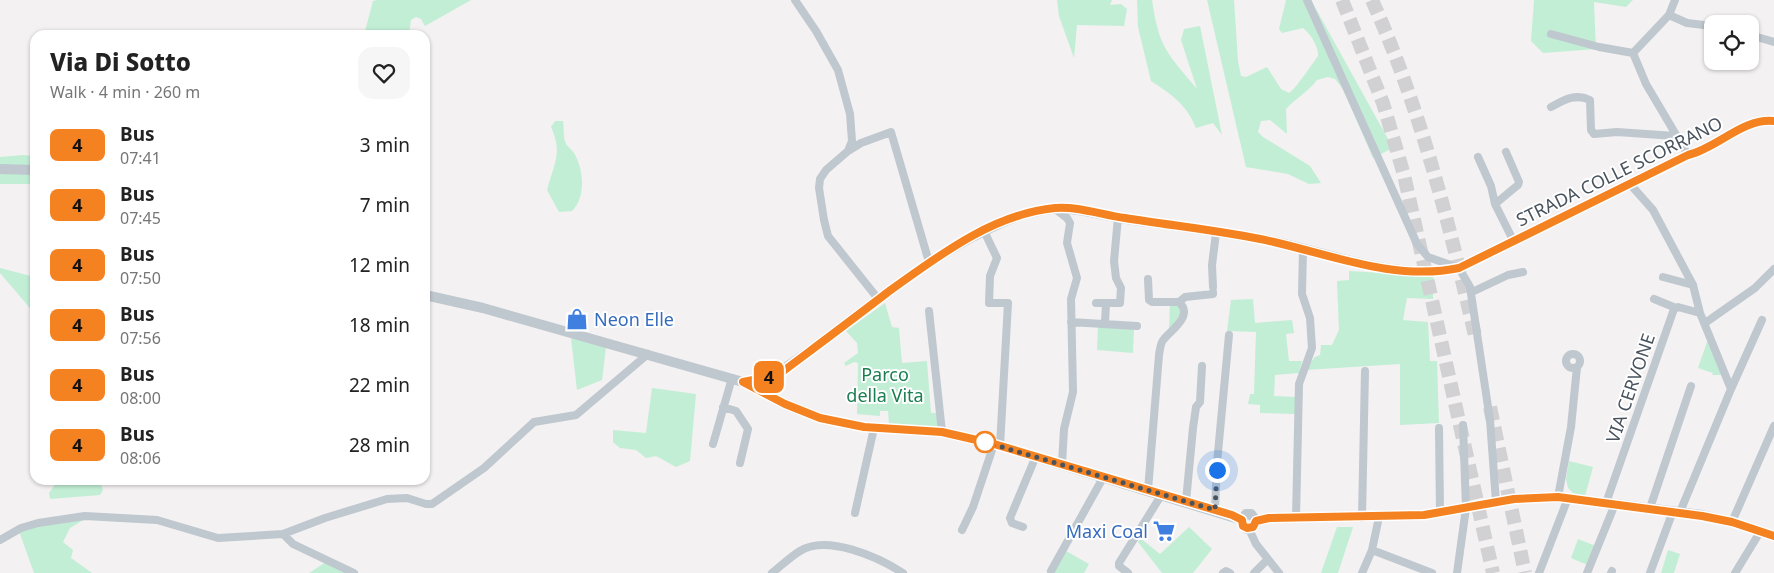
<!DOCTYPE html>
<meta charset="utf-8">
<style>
body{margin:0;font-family:"Noto Sans",sans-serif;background:#f6f6f6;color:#222;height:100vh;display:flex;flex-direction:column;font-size:19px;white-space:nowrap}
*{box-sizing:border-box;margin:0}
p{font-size:16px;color:#767676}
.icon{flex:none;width:28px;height:28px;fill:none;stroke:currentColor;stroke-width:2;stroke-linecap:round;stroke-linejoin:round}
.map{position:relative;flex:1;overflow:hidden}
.details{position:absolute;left:30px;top:30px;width:400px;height:455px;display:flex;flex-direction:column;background:#fff;border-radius:15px;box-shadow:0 1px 4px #0004}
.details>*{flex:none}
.badge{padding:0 10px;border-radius:8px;font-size:18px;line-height:32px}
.tools{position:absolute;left:1704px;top:15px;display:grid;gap:10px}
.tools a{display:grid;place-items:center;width:55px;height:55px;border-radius:10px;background:#fff;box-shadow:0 1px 4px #0004;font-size:25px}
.you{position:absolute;width:25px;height:25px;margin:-12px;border:4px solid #fff;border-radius:50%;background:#1a73e8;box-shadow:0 0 0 8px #1a73e833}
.map>.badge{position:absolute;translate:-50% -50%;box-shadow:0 0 0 2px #fff}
.round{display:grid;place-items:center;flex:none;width:52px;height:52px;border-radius:15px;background:#f6f6f6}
.overview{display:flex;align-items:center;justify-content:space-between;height:85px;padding:0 20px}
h1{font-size:24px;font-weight:800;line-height:38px}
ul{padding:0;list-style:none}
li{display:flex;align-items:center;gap:15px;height:60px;padding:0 20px}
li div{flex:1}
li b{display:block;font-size:19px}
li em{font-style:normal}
li .badge{min-width:55px;font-weight:700;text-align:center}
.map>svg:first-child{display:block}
.green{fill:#c2eed5}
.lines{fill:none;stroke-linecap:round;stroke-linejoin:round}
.trunk-tunnel{stroke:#d1d1d4;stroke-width:14;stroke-dasharray:14 7;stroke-linecap:butt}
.minor{stroke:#bfc7cf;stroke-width:8}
.tertiary{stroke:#bfc7cf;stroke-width:10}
.line-casing{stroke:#fff;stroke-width:11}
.line{stroke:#f58220;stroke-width:8}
.walk{stroke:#49535e;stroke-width:5;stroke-dasharray:0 9}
.stop-dot{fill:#fff;stroke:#f58220;stroke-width:2.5}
.labels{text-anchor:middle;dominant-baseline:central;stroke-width:4;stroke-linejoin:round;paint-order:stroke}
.street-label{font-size:18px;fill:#49535e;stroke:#fff}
.shop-label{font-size:18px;fill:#366cbe;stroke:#fff;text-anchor:start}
.park-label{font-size:18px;fill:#1b7e51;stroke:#fff}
</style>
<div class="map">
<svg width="1774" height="573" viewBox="0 0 1774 573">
<rect width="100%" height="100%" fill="#f3f1f1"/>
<path class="green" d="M377 0H471L425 26 421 19 416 17 411 20 409 35H364L373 1Z
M1057 0H1112L1110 5 1121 4 1127 9 1124 26 1077 25 1074 58 1059 16Z
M1137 0H1152C1159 48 1167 53 1197 89L1181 40 1184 29 1200 26 1222 135 1213 123 1196 128C1187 105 1171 94 1151 81L1138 27Z
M1207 0H1234L1238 61 1241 76 1246 77 1267 67 1281 89 1289 93C1295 90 1312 64 1318 56 1319 47 1310 33 1303 28L1282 33 1279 29 1286 0H1311L1393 148 1373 158 1343 89 1335 79 1328 77 1317 80C1308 92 1296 98 1286 109L1287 134 1270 120 1261 121 1258 132 1263 137 1310 166 1321 183 1309 184 1288 174 1246 167Z
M1534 0H1633L1626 7 1594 2 1596 49 1543 53 1531 41Z
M555 121H563C564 127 563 138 566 144 568 147 572 150 574 153 584 170 586 197 572 211L559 212 547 190C554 163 563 154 551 127Z
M23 155 35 156V184H0V157Z
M0 268 35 277V314L0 273Z
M1349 271 1433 276V299L1407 298 1403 320 1428 322 1430 361H1437L1439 423 1400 425V364L1305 370 1315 357 1320 355 1321 345H1332L1339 330 1337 281 1349 280Z
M1253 299 1255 323 1292 320 1294 333 1286 334 1289 361H1302L1299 373 1275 375 1274 396 1296 397V414L1260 413V405L1248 404 1250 394H1254L1256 332 1227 331 1231 300Z
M885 303 892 327 899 328 902 363 927 361 931 413H937L938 428 889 424 888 411H880V416L857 414 858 363 854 362 846 366 844 363 858 353 857 343 846 331Z
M1170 303 1179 304 1180 315 1169 331Z
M1098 326 1134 328 1133 353 1097 350Z
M571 338 606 347 602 380 577 390Z
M1708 339 1722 375H1712L1713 373 1698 368Z
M652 388 696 394 690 461 676 467 656 456 646 458 636 450 620 448 613 442V430L646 433Z
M1569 461 1593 467 1585 496 1573 493 1568 488 1566 479Z
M58 480H99L103 490 100 495 50 499 49 493Z
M83 520 70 528 63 542 73 550 71 558 92 573H34L19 531 28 528Z
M1189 527 1212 549 1193 573H1162L1138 542 1140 538 1160 554Z
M1337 527H1353L1338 573H1321Z
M1578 539 1596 546 1588 565 1571 558Z
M1668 550 1680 554 1674 573H1661Z
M1066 551 1089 564 1084 573H1053Z
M326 562 348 573H309Z"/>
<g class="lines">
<path class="trunk-tunnel" d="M1342 0 1383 103 1404 175 1493 573
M1372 0C1421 109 1449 223 1476 340
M1490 407 1525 573"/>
<path class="minor" d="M795 0 816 31 838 70 850 114 852 141 848 151 826 170 820 179 819 188 824 220 828 236 879 300
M1307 0 1417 244 1428 257 1459 268 1470 287 1490 420 1496 502
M1669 15 1687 23 1712 26
M1551 34 1599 47 1633 53 1669 15 1675 0
M1750 35 1774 42
M1633 53 1646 84 1688 155
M1551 107C1564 100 1575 93 1590 100L1591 130 1594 134 1617 132 1675 136
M848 151 861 143 891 132 929 262
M1478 157 1491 186 1495 204 1513 240
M1630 184 1653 210 1693 285 1700 313 1731 389 1680 512
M1495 204 1518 185 1519 182 1506 152
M1054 208 1067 218 1070 223 1067 243 1077 278 1071 299 1073 392 1064 429 1062 464
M984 231 997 258 990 276 989 303H1008L1000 446
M1663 277 1693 285
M1213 287 1212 265 1216 233
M1472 292 1508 275 1523 272
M1654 299 1676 308
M1179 302 1185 297 1213 294V292
M1096 303H1120L1121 288 1116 278 1114 261 1118 217
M929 311 942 432
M1071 322 1103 324 1105 322 1106 304
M1705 323 1755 288 1774 269
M1103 324 1137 326
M1566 361a7 7 0 1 1 14 0a7 7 0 1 1-14 0Z
M1731 389 1762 320
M723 407 736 411 748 429 740 463
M1439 428 1440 513
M713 444 732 378
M1148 490 1159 355C1160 350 1160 343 1164 339 1171 330 1194 316 1179 302H1152L1149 300 1148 279
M1558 497 1571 427 1577 367
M1186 501 1193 428 1196 407 1200 402 1202 366
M1606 503 1674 309 1678 307 1700 313
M1650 508 1691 386
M1215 510 1217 463 1229 335
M855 513 874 428
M1296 518 1299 384 1312 348 1310 318 1302 294 1303 249
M1362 518 1365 371
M1732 522 1774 426
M1023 527 1012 523 1010 518 1036 456
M1249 529 1256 544 1279 573
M962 530 973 507 994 444
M283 534 293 544 354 573
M0 540 21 528 38 523 85 516 157 520 218 538 283 534 325 518 387 499 407 498 426 504H432L484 468 534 422 576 415 648 354
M1372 550 1432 573
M1051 571 1104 476
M772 573C781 566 790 557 800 551 827 534 878 557 903 573
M1128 573 1119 566V563L1162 494
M1223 573 1226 571 1230 573
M1254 573 1268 559
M1362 573 1372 550 1379 517
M1457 573 1466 508 1463 425
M1539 573 1568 498
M1587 573 1615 504
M1611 573 1612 571
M1650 573 1673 511
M1735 573 1760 532"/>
<path class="tertiary" d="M0 169 35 170
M425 295 483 308 743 382 785 404 820 418 864 427 942 432 994 444 1242 520
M754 387C831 343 894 279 972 237 989 229 1006 219 1025 214 1066 202 1087 213 1127 219 1175 226 1223 232 1271 241 1333 254 1395 281 1459 268L1688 155C1718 148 1742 118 1774 121
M1242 520 1243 526 1247 529 1253 527 1256 521
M1242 520 1246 514H1251L1256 521
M1256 521 1269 518 1424 515 1514 499 1558 497 1702 515 1732 522 1774 536"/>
</g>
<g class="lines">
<g class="line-casing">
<path id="line" d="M1774 121C1742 118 1718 148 1688 155L1459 268C1397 281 1334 256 1274 242 1226 231 1174 226 1125 218 1102 215 1078 206 1055 208 992 214 937 257 888 292 853 319 818 345 782 372L774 376 743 382 785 404 820 418 864 427 942 432 994 444 1232 515 1242 520 1243 526 1247 528 1253 527 1256 521 1269 518 1424 515 1514 499 1558 497 1702 516 1732 522 1774 536"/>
</g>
<use href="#line" class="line"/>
<path class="walk" d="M985 442 1215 510 1217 470"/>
</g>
<defs>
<g id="shop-bare" transform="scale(1.725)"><path d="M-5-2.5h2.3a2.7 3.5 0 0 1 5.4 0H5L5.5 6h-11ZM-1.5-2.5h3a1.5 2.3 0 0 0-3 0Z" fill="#3f7fe0" stroke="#fff" stroke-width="2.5" paint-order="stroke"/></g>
<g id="supermarket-bare" transform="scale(1.725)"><path d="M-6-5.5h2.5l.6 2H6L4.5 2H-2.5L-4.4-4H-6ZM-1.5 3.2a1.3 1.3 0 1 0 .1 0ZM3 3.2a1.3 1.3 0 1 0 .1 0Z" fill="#3f7fe0" stroke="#fff" stroke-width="2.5" paint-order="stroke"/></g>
</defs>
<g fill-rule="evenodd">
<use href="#shop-bare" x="577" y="319"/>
<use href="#supermarket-bare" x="1164" y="531"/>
</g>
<circle class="stop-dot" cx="985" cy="442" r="10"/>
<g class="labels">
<g class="street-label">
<text transform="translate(1619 171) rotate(-26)">STRADA COLLE SCORRANO</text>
<text transform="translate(1630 388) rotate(-71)">VIA CERVONE</text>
</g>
<g class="shop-label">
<text x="594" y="319">Neon Elle</text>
<text x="1148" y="531" text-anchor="end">Maxi Coal</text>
</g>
<g class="park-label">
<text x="885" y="374">Parco<tspan x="885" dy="21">della Vita</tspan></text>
</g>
</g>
</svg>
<div class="tools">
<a><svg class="icon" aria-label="locate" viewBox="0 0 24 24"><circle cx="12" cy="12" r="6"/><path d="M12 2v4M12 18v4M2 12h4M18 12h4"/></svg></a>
</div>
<div class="you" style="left:1217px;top:470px"></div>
<b class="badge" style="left:769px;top:377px;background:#f58220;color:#111">4</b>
<section class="details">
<div class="overview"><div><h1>Via Di Sotto</h1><p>Walk · 4 min · 260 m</p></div><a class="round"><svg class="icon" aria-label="heart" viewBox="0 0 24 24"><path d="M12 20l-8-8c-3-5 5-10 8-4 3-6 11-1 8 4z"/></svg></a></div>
<ul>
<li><span class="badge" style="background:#f58220;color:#111">4</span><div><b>Bus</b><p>07:41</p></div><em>3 min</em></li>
<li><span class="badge" style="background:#f58220;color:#111">4</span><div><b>Bus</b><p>07:45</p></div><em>7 min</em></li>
<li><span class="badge" style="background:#f58220;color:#111">4</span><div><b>Bus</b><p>07:50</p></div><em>12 min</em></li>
<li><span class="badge" style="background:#f58220;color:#111">4</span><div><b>Bus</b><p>07:56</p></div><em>18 min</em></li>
<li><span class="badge" style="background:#f58220;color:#111">4</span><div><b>Bus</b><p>08:00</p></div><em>22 min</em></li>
<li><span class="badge" style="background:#f58220;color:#111">4</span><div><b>Bus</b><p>08:06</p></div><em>28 min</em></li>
</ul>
</section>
</div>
